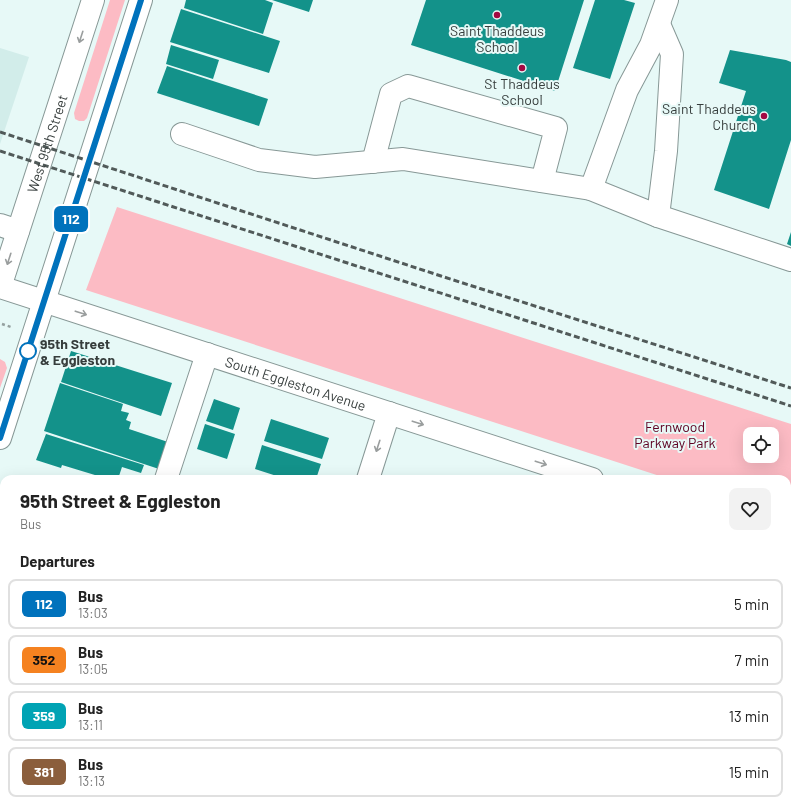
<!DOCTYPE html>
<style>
body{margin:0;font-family:Barlow,sans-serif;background:#f2f2f2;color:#222;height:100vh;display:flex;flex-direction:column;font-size:15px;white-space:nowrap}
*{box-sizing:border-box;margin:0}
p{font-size:13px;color:#767676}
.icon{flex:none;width:22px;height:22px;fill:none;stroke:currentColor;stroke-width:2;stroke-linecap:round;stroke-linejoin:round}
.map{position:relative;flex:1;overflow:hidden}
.sheet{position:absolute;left:0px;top:475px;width:791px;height:336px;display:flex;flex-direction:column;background:#fff;border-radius:12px 12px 0 0;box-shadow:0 4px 16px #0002}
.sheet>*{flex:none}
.badge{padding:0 8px;border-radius:6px;font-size:14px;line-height:26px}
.fabs{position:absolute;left:743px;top:427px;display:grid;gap:8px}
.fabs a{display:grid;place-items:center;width:36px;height:36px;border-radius:8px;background:#fff;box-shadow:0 4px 16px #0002;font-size:20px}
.map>.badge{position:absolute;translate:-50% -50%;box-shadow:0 0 0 2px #fff}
h2{padding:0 20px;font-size:15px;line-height:36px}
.round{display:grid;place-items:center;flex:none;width:42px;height:42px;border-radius:8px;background:#f2f2f2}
.head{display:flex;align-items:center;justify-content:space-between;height:68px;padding:0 20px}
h1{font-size:19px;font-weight:700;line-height:30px}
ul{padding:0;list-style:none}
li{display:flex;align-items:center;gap:12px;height:50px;margin:0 8px 6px;padding:0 12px;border:2px solid #e0e0e0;border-radius:8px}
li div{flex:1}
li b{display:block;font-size:15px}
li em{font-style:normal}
li .badge{min-width:44px;font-weight:700;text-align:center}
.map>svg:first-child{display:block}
.built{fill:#d2edea}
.green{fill:#fcbbc4;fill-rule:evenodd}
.building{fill:#13928a}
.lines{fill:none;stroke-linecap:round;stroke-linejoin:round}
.minor-casing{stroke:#879896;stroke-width:24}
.major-casing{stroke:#879896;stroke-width:24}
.path{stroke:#94a09f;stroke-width:2.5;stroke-dasharray:3 3;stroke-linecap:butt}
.minor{stroke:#fff;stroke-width:22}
.major{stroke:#fff;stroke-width:22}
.rail{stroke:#515a59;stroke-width:3;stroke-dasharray:6 3;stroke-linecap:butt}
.oneway{stroke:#9a9e9e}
.line-casing{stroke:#fff;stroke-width:9}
.line{stroke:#0072bc;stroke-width:6}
.poi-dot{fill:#a30942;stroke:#e7f9f7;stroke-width:1.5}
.stop-dot{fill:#fff;stroke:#0072bc;stroke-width:2}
.labels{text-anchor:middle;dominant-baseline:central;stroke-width:4;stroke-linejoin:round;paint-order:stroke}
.poi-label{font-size:14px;fill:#363d3c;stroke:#e7f9f7}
.street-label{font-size:14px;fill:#363d3c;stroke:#e7f9f7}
.stop-label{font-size:14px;font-weight:bold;fill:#363d3c;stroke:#e7f9f7;text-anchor:start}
.park-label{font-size:14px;fill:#5e0021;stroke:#e7f9f7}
</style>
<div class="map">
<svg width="791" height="811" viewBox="0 0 791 811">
<rect width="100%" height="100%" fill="#e7f9f7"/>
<path class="built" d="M0 48 29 57 0 144Z"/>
<path class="green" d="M110 0H125L87 118 84 121H79L75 119 74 113Z
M117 207 791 424V519L787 517V479H669L86 290ZM750 434H772V456H750Z
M0 359 5 362 7 368 0 388Z"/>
<path class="building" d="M186 0H265L273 3 263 34 184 8Z
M272 0H313L309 12Z
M426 0H584L555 91 411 45Z
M595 0H624L635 3 610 79 573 68Z
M181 9 280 41 269 73 170 42Z
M171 45 219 60 213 79 166 64Z
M730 50 786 60 791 62V140L769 209 714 190 746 91 719 83Z
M167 66 268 99 259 126 157 93Z
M791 232V246L787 244Z
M71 351 172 383 161 416 61 382Z
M60 383 123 404 121 411 129 413 126 420 131 422 129 429 171 443 162 470 44 431Z
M214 399 240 408 233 430 206 421Z
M271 419 329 438 322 459 264 441Z
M205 424 235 434 227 459 197 449Z
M46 434 144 465 141 473 122 467 118 479H108L62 465 61 468 36 460Z
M262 445 321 464 316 479H286L255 469Z
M791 646V707L787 706V666L788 662 787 661V657Z
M787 772 791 773V808L787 806Z
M78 807H110L108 811H77Z
M142 807 155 811H141Z
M156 807H205L204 811H168Z
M329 807H406L404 811H341Z
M415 807H433L444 811H414Z
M595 807H613L612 811H607Z
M748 807H750L760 811H747Z"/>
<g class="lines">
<g class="minor-casing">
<g id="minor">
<path d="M667 0 651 45 627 90 591 189 658 216 791 260"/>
<path d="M182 134 259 160 315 167 403 159 591 189"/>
<path d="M373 162 391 94 408 86 556 128 542 181"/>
<path d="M658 216 666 151 672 54 659 24"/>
<path d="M0 225 18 231"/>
<path id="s1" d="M0 287 592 479"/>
<path d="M166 479 207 354"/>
<path d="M368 479 389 413"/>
<path d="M787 542 791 544"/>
<path d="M0 584 4 586"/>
<path d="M0 626 4 627"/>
<path d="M0 694 4 695"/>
<path d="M787 754 791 755"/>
<path d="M0 809 8 811"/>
<path d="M59 811 60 807"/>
<path d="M260 811 261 807"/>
<path d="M464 811 466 807"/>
<path d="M673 811 674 807"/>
</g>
</g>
<g class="major-casing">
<g id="major">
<path id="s2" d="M0 287 93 0"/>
<path d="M0 438 141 0"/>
</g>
</g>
<path class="path" d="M2 324 11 327"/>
<use href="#minor" class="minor"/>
<use href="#major" class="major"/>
<path class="rail" d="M0 132 441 276 791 388
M0 151 791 406"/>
</g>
<defs><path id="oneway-shaft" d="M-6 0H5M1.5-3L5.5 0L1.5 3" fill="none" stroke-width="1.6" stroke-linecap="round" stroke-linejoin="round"/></defs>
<g class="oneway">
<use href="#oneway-shaft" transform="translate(81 37) rotate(108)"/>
<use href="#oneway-shaft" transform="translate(9 259) rotate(108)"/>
<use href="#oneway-shaft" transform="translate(81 313) rotate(18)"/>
<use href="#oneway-shaft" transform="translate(418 423) rotate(18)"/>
<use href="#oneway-shaft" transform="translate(378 446) rotate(108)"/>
<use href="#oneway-shaft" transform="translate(541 463) rotate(18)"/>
</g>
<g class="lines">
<g class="line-casing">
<path id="line" d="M0 438 141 0"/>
</g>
<use href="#line" class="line"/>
</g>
<g class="poi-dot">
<circle cx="497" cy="15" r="4"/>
<circle cx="522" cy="68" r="4"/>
<circle cx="764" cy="116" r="4"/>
</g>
<circle class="stop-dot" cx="28" cy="351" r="8"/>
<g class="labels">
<g class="poi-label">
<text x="497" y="30">Saint Thaddeus<tspan x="497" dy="16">School</tspan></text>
<text x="522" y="83">St Thaddeus<tspan x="522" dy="16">School</tspan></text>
<text x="756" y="108" text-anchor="end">Saint Thaddeus<tspan x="756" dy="16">Church</tspan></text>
</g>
<g class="street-label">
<text stroke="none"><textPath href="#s2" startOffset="151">West 95th Street</textPath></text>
<text stroke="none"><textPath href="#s1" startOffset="311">South Eggleston Avenue</textPath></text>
</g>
<g class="stop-label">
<text x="40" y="343">95th Street<tspan x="40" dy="16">&amp; Eggleston</tspan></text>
</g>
<g class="park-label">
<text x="675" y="426">Fernwood<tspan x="675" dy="16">Parkway Park</tspan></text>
</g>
</g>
</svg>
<div class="fabs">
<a><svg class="icon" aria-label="locate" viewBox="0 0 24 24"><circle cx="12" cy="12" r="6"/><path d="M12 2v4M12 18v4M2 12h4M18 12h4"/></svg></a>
</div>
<b class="badge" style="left:71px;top:219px;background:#0072bc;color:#fff">112</b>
<section class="sheet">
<div class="head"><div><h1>95th Street &amp; Eggleston</h1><p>Bus</p></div><a class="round"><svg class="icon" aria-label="heart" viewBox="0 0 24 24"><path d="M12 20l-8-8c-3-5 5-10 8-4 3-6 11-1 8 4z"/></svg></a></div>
<h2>Departures</h2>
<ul>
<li><span class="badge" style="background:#0072bc;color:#fff">112</span><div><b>Bus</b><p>13:03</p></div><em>5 min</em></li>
<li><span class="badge" style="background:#f58220;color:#111">352</span><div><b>Bus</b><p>13:05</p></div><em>7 min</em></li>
<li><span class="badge" style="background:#00a3b4;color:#fff">359</span><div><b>Bus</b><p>13:11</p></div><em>13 min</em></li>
<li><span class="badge" style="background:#8b5e3c;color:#fff">381</span><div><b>Bus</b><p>13:13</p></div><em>15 min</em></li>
</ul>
</section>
</div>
